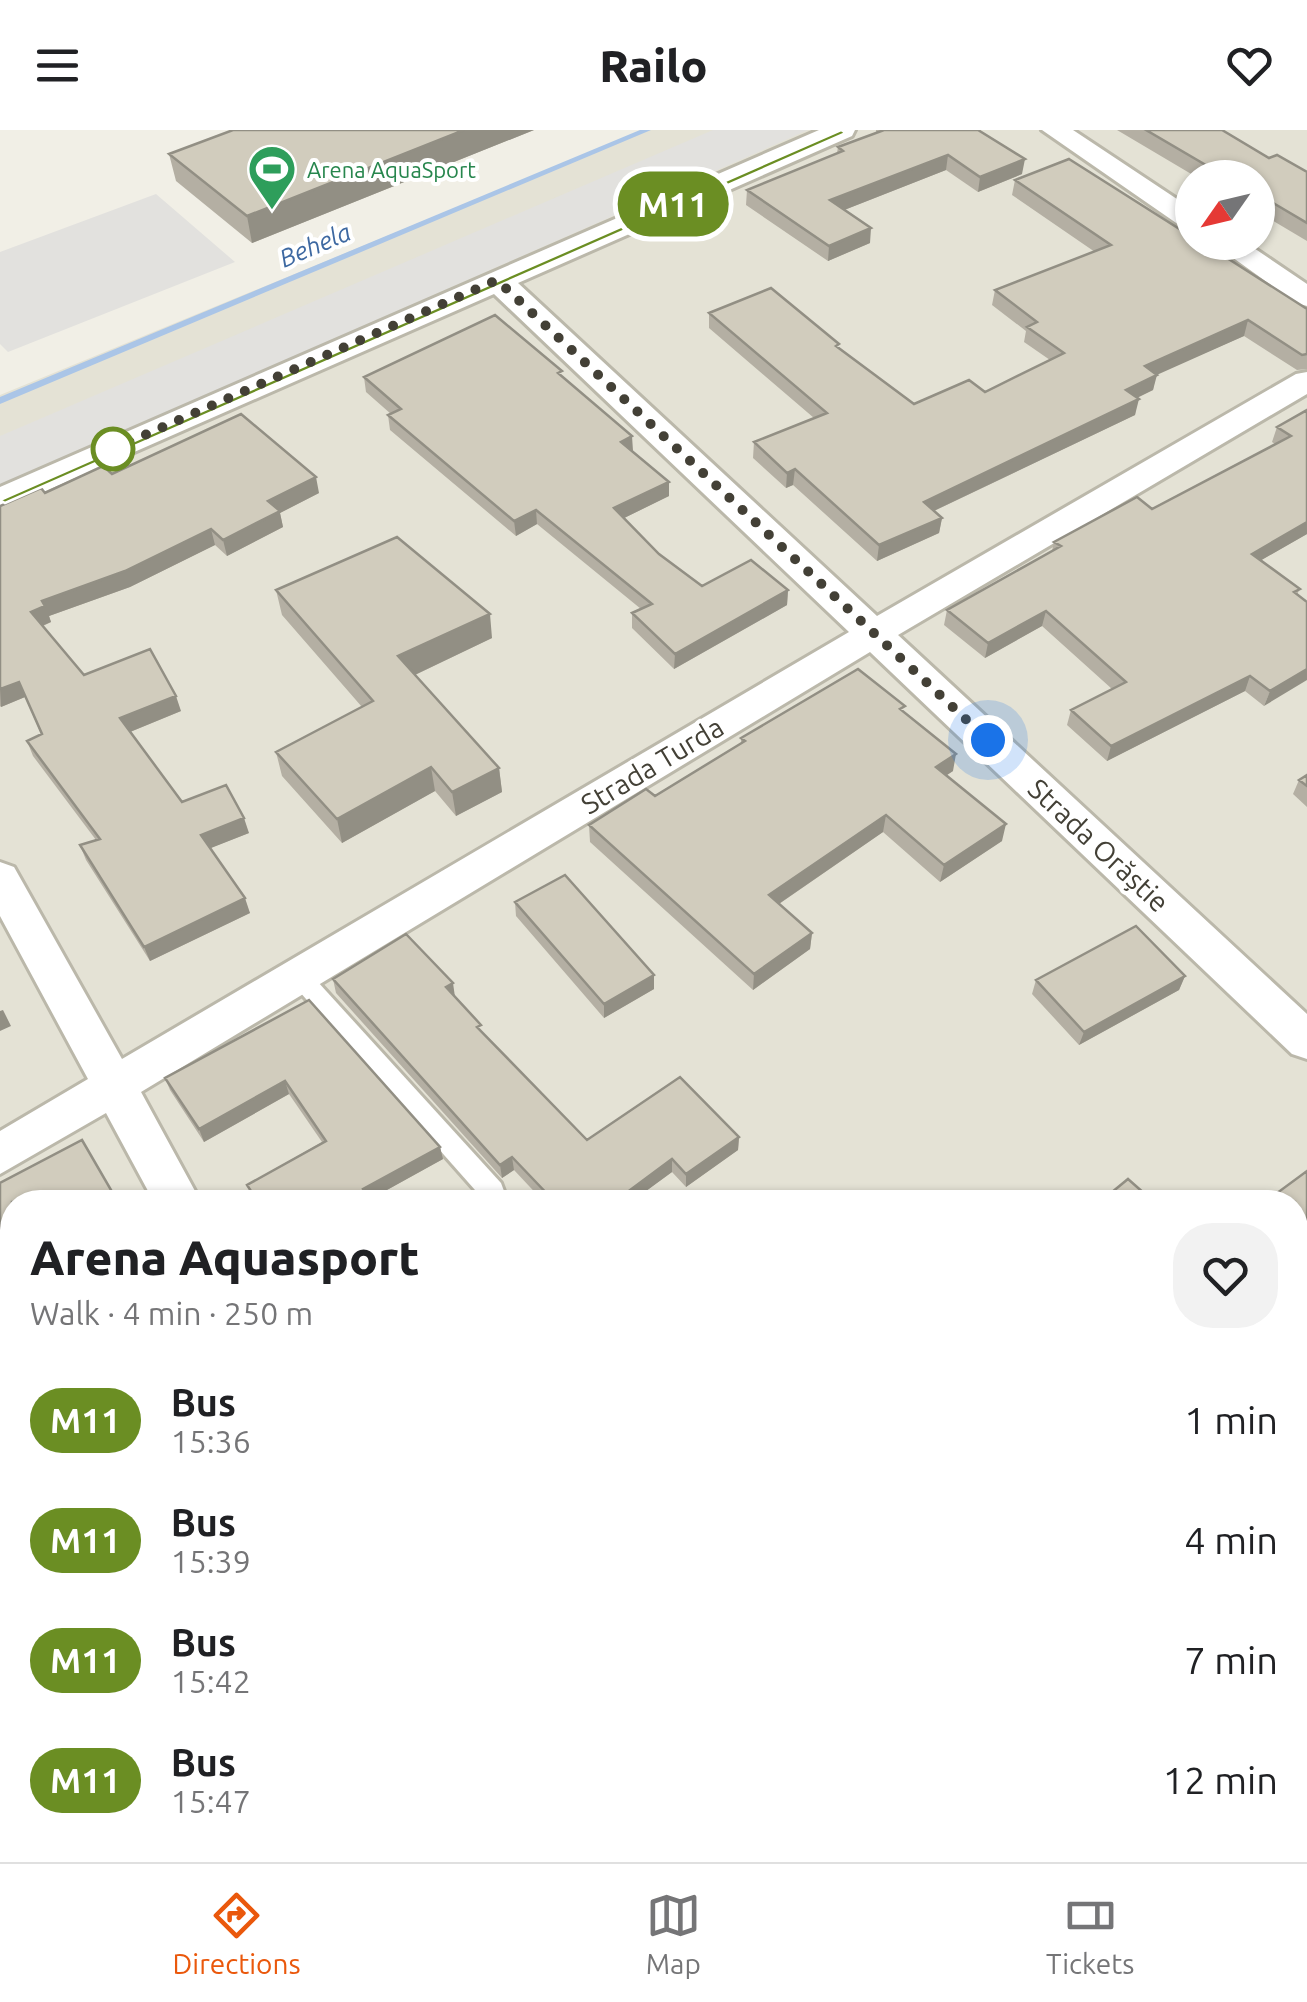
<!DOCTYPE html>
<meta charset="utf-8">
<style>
body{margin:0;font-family:Ubuntu,sans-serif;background:#f2f2f2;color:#202124;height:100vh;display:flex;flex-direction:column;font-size:38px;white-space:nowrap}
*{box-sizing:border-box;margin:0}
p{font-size:32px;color:#757577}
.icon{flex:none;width:55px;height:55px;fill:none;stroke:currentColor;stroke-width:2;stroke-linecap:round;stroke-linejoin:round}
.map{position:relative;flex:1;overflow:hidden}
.sheet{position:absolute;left:0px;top:1060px;width:1308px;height:672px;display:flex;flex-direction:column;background:#fff;border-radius:40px 40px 0 0;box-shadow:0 2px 8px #0004}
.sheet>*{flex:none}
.badge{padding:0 20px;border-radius:32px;font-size:35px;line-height:65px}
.needle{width:65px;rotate:236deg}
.tools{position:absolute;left:1175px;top:30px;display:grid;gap:20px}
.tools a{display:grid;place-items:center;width:100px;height:100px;border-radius:50%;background:#fff;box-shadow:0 2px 8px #0004;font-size:50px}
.you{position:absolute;width:50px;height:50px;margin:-25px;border:8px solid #fff;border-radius:50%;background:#1a73e8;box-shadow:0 0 0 15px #1a73e833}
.map>.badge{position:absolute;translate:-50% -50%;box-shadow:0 0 0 5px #fff}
.round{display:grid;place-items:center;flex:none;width:105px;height:105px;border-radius:40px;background:#f2f2f2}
.head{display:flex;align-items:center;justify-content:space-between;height:170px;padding:0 30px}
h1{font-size:48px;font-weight:800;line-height:75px}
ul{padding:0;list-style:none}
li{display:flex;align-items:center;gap:30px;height:120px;padding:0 30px}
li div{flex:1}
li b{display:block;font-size:38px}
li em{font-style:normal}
li .badge{min-width:110px;font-weight:700;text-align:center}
header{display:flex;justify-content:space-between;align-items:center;height:130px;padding:0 30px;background:#fff;font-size:45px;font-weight:800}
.tabs{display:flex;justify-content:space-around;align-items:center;height:140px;border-top:2px solid #e0e0e0;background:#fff;font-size:28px;color:#757577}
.tabs a{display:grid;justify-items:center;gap:5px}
.tabs .active{color:#ea580c}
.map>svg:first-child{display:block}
.residential{fill:#e4e2d5;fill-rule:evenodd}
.parking{fill:#e2e1de}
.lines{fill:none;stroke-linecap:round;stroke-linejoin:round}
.stream{fill:#aac5e7;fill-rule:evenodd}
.service-casing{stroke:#bbb8aa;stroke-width:6}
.minor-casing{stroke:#bbb8aa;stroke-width:6}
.service{fill:#fff;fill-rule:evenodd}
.minor{fill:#fff;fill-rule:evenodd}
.wall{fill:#b4afa3}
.shaded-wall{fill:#928f84}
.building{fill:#d1ccbd;stroke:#928f84;stroke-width:2.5}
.line{fill:#6b8e23;stroke:#fff;stroke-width:2.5}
.walk{stroke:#434036;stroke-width:10;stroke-dasharray:0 18}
.stop-dot{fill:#fff;stroke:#6b8e23;stroke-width:5}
.labels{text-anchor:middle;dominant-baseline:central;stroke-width:8;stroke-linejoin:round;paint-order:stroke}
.far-leisure-label{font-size:22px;fill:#27864d;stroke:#fff;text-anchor:start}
.far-water-label{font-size:25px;font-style:italic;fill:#3d68a1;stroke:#fff}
.street-label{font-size:28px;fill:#434036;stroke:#fff}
</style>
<header><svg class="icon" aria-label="menu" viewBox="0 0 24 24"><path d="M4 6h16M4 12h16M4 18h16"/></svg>Railo<svg class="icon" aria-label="heart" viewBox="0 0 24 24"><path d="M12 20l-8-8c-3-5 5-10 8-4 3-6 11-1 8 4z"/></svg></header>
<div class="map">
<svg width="1307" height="1732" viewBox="0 0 1307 1732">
<rect width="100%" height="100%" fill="#f1efe6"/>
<path class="residential" d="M645 0H1307V1732H0V265ZM1192 48H1258V112H1192ZM12 1072H1295V1720H12Z"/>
<path class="parking" d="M713 0H808L0 356V306Z
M156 64 235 132 8 222 0 214V122Z"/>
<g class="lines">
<path class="stream" d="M640 0H651L0 274V267Z"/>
<g class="service-casing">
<path id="service" d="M299 837 307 840 501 1053 504 1061 501 1069 492 1072 483 1069 291 852 288 846 291 840Z"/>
</g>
<g class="minor-casing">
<path id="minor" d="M819 0H855L852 6 518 153 877 486 1296 244 1307 242V264L898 505 1307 884V929L1292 924 870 522 141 962 201 1072H154L106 983 0 1044V1001L88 949 0 786V732L14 737 122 929 849 502 494 164 0 381V357Z
M1042 0H1073L1192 79V99L1182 97Z
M1211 112H1245L1307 154V176L1296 173Z
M1307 1302V1359L1295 1364V1307Z
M503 1720H562L567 1732H508Z
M865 1720H931L926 1732H860Z"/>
</g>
<use href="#service" class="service"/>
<use href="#minor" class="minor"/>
</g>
<path class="wall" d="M233 0H534L252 113 176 51 169 24Z
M876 0H978L1022 44 978 62 946 40 844 80 870 113 828 131 746 75 747 60 837 23 838 17 876 3Z
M1117 0H1222L1269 28 1307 42V111L1258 82V48H1198Z
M1015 50 1307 179V239L1297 240 1244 206 1156 244 1153 260 1137 268 1135 285 934 381 942 388 939 403 877 431 793 355 786 358 753 328 754 312 814 288 709 198V183L839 218 914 274 985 262 1050 230 1024 212 1026 201 992 175 995 160 1095 122 1012 65Z
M562 246 632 321 669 352V366L624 388 659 424 702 456 788 460 787 475 674 539 632 498V483L641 479 537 394 516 406 390 300 388 285 391 284 366 262 364 247Z
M1307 280V404L1261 430 1300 459 1297 464 1307 472 1264 576 1245 561 1107 631 1067 595 1071 580 1112 559 1042 496 985 528 944 495 947 480 1052 421 1054 412 1152 379 1275 314 1272 312 1277 297Z
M112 344 319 363 280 383 283 397 227 426 215 415 130 457 49 486 51 492 43 496 84 545 181 581 130 602 182 672 249 703 210 718 250 783 150 831 86 730 80 715 96 710 33 626 27 611 41 604 25 567 1 577 0 576V376Z
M276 460 492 508 415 545 499 638 502 662 456 686 435 661 342 713 282 646 276 622 362 577 282 485Z
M904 582 953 641 947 645 1002 711 940 752 883 702 779 774 812 803 810 819 753 860 590 712 589 695 655 666 741 613V608Z
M1307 645V677L1293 664 1299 650Z
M515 772 654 859 604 888 516 786Z
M1185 846 1179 860 1079 915 1032 864 1036 850Z
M333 849 455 867 482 902 587 1010 739 1007 738 1020 686 1057 672 1042 631 1072H544L514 1040 502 1048 336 863Z
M309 870 440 1017 443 1029 367 1071 368 1072H255L247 1055 322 1012 289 964 204 1012 170 960 165 948Z
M1307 1041V1198L1295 1187V1072Z
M1307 1477V1732H1077L1295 1720V1491Z"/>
<path class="shaded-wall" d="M464 0H534L252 113 247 86Z
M948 25 946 40 829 86 830 70Z
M1025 29 1022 44 978 62 980 47Z
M871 98 870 113 828 131 829 116Z
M1248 190 1244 206 1141 252 1145 236Z
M1157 245 1153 260 1122 275 1126 260Z
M1139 269 1135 285 921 387 924 372Z
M632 306 633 321 621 312Z
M795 339 793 355 786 358 787 343Z
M316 347 319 363 280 383 283 397 227 426 223 410 268 371Z
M669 352V366L614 393V378Z
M536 380 537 394 516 406 514 391Z
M942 388 939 403 877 431 879 415Z
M1307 392V404L1246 439 1252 424Z
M211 399 215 415 130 457 49 486 51 492 37 498 31 482 42 471Z
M788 460 787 475 674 539 675 524Z
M1046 481 1042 496 985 528 988 513Z
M490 484 492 508 402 551 398 526Z
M1307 539V550L1264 576 1270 561Z
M1250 546 1245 561 1107 631 1111 616Z
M19 552 25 567 1 577 0 559Z
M176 566 181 581 125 604 120 588Z
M956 624 953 641 933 654 936 637Z
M431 637 435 661 342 713 337 689Z
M499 638 502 662 456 686 452 662Z
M886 685 883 702 767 782 769 765Z
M244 688 249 703 206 720 201 705Z
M1006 694 1002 711 940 752 944 735Z
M245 768 250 783 150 831 144 817Z
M812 803 810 819 753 860 754 844Z
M654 845V859L604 888V874Z
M1185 846 1179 860 1079 915 1084 902Z
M453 853 455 867 446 857Z
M3 880 11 896 0 901V881Z
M285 951 289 964 204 1012 199 999Z
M739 1007 738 1020 686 1057V1044Z
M440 1017 443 1029 367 1071 368 1072H349L363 1059Z
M512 1027 514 1040 502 1048 500 1035Z
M672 1029V1042L631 1072H614Z
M12 1137V1154L0 1162V1144Z
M414 1720 420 1732H406Z"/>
<path class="building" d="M233 0H464L247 86 169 24Z
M884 0H978L1025 29 980 47 948 25 830 70 871 98 829 116 747 60 843 21 838 17Z
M1146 0H1222L1269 28 1277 25 1307 42V93L1258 64V48H1228Z
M1069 29 1192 107V112H1202L1307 179V224L1302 225 1248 190 1145 236 1157 245 1126 260 1139 269 924 372 942 388 879 415 795 339 787 343 754 312 827 283 709 183 771 158 839 214 836 216 914 274 969 250 985 262 1064 223 1027 197 1037 192 995 160 1111 115 1015 50Z
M495 185 562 241 558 243 632 306 621 312 669 352 614 378 659 424 702 456 751 430 788 460 675 524 632 483 652 474 536 380 514 391 388 285 401 279 364 247Z
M1307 280V392L1252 424 1300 459 1294 462 1307 472V539L1270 561 1250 546 1111 616 1071 580 1126 552 1046 481 988 513 947 480 1061 416 1054 412 1137 367 1152 379 1291 306 1277 297Z
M241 284 316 347 268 371 280 381 223 410 211 399 125 441 42 471 45 476 31 482 84 545 150 519 176 566 120 588 182 672 226 655 244 688 201 705 245 768 144 817 80 715 100 709 27 611 42 604 19 552 0 559V376L41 358 45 363 103 336 112 344Z
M397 407 490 484 398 526 499 638 452 662 431 637 337 689 276 622 373 571 276 460Z
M858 539 905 576 900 579 956 624 936 637 1006 694 944 735 886 685 769 765 812 803 754 844 589 695 646 659 655 666 745 611 741 608Z
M1307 645V656L1299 650Z
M565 745 654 845 604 874 515 772Z
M1136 796 1185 846 1084 902 1036 850Z
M406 804 453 853 446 857 481 895 477 897 587 1010 680 947 739 1007 686 1044 672 1029 614 1072H555L512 1027 500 1035 333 849Z
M309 870 440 1017 363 1059 365 1063 349 1072H258L247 1055 326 1011 285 951 199 999 165 948Z
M82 1010 118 1072H12V1137L0 1144V1053Z
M1307 1041V1176L1295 1166V1072H1265Z
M1128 1049 1154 1072H1100Z
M1307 1479V1732L1301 1730 1299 1732H1078L1090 1720H1295V1507L1304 1497 1297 1491Z
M145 1720H413L416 1725 406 1732H128Z"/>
<path class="line" d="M841 0 846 3 5 373 0 370Z"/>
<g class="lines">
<path class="walk" d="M113 319 497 150 988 610"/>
</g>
<defs>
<g id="stadium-pin" transform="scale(2.5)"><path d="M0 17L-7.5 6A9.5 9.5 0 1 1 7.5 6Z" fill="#2e9e5b" stroke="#fff"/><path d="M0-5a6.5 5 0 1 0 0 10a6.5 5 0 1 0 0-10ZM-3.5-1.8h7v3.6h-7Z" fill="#fff"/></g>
</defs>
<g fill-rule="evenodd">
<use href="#stadium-pin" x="272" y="39"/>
</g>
<circle class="stop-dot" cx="113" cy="319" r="20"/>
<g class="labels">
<g class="far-leisure-label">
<text x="307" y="39">Arena AquaSport</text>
</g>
<g class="far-water-label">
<text transform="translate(315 115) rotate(-23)">Behela</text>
</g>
<g class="street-label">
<text transform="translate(652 635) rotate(-31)">Strada Turda</text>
<text transform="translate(1099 715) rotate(43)">Strada Orăștie</text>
</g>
</g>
</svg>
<div class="tools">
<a><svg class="needle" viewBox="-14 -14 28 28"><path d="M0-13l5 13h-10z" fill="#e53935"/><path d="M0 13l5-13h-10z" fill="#757577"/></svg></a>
</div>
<div class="you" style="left:988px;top:610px"></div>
<b class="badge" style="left:673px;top:74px;background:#6b8e23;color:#fff">M11</b>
<section class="sheet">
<div class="head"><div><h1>Arena Aquasport</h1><p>Walk · 4 min · 250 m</p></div><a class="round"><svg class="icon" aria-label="heart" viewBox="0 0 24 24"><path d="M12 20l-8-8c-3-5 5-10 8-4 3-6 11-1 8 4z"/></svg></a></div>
<ul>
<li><span class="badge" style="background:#6b8e23;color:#fff">M11</span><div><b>Bus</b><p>15:36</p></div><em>1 min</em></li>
<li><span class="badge" style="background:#6b8e23;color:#fff">M11</span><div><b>Bus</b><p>15:39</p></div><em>4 min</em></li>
<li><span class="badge" style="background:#6b8e23;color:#fff">M11</span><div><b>Bus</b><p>15:42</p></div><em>7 min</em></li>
<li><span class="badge" style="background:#6b8e23;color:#fff">M11</span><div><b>Bus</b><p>15:47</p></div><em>12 min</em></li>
</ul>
</section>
</div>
<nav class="tabs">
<a class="active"><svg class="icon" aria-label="directions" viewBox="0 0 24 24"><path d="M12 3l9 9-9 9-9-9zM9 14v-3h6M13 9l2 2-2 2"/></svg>Directions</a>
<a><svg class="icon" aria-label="map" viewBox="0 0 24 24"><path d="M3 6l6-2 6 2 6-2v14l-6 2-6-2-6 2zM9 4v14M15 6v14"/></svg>Map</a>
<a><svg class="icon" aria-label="tickets" viewBox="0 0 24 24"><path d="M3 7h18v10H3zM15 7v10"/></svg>Tickets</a>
</nav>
